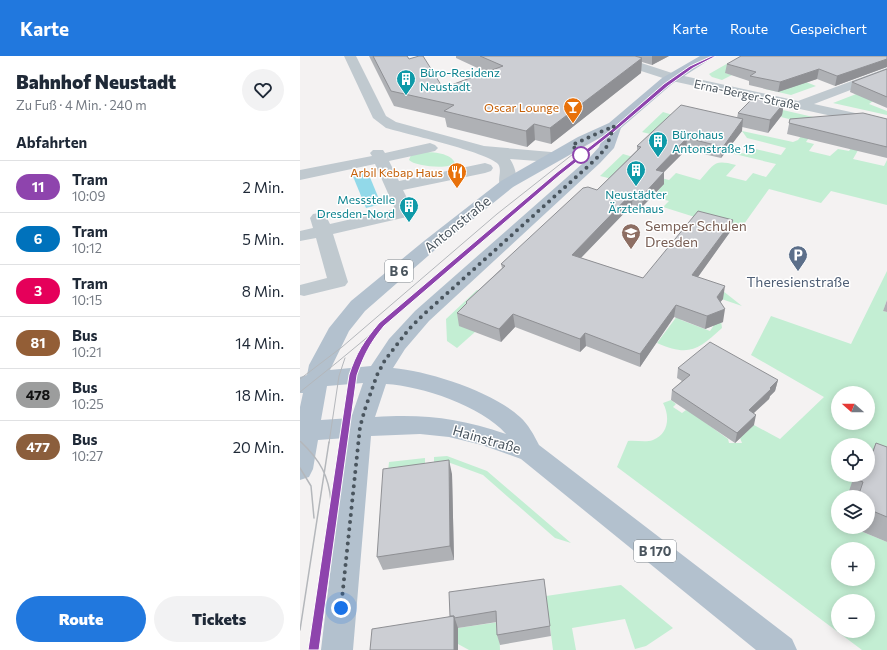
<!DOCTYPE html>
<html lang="de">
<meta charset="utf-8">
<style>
body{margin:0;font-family:Commissioner,sans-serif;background:#f2f2f3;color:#1f2937;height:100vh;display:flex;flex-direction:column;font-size:15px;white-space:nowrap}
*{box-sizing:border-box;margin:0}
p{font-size:13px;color:#747a83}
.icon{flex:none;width:22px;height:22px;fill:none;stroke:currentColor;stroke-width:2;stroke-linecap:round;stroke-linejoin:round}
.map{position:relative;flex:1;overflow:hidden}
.sheet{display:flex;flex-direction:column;background:#fff;width:300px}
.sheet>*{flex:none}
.badge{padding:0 8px;border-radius:13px;font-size:14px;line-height:26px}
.needle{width:26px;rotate:291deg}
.tools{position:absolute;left:531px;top:330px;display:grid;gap:8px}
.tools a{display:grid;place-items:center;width:44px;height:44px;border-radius:50%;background:#fff;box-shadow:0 2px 10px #0003;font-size:20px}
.you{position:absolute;width:20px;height:20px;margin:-10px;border:3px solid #fff;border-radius:50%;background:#1a73e8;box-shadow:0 0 0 6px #1a73e833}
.map>.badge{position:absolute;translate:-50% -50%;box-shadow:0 0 0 2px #fff}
h2{padding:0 16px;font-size:15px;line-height:36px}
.round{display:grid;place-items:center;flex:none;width:42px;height:42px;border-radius:21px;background:#f2f2f3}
.headline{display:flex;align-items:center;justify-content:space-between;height:68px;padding:0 16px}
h1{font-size:19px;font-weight:800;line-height:30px}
.cta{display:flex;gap:8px;margin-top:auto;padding:8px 16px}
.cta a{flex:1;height:46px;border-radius:24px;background:#2178de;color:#fff;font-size:16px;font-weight:800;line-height:46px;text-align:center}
.cta a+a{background:#f2f2f3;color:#1f2937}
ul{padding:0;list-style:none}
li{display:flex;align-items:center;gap:12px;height:52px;padding:0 16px;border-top:1px solid #e0e1e3}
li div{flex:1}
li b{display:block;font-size:15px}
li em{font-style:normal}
li .badge{min-width:44px;font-weight:700;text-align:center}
header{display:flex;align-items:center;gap:24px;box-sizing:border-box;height:56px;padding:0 20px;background:#2178de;color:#fff}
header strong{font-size:19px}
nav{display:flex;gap:22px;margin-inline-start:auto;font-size:14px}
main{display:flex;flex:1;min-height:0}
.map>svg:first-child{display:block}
.green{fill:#c3eed3;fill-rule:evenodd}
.water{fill:#92d9e9}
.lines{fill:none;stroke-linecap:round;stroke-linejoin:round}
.minor{fill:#c0c9cf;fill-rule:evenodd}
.major{fill:#b3c1ce;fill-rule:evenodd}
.tram-far1{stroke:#b4b7bb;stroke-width:1}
.tram{stroke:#b4b7bb;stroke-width:1.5}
.wall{fill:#afb1b5}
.shaded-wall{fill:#8f9094}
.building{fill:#ccced3;stroke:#8f9094}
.line{fill:#8e44ad;stroke:#fff}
.walk{stroke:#4a555e;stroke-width:4;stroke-dasharray:0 7.2}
.stop-dot{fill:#fff;stroke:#8e44ad;stroke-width:2}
.labels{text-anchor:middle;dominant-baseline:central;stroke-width:3;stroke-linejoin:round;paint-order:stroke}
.far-culture-label{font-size:12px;fill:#0d838f;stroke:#fff;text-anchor:start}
.far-street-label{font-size:12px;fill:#4a555e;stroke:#fff}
.far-food-label{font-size:12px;fill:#c56008;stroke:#fff;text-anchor:end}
.shield{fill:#fff;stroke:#80888e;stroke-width:1}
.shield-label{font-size:13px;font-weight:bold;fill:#4a555e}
.street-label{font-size:14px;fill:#4a555e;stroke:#fff}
.education-label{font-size:14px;fill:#785e54;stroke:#fff;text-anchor:start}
.service-label{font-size:14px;fill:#4e5e75;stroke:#fff}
</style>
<header>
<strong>Karte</strong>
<nav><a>Karte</a><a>Route</a><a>Gespeichert</a></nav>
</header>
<main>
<section class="sheet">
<div class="headline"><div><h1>Bahnhof Neustadt</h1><p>Zu Fuß · 4 Min. · 240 m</p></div><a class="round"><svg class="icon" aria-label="heart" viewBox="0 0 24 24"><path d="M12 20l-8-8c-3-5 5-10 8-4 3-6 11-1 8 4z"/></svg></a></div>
<h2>Abfahrten</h2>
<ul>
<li><span class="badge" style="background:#8e44ad;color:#fff">11</span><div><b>Tram</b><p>10:09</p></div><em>2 Min.</em></li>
<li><span class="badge" style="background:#0072bc;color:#fff">6</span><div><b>Tram</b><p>10:12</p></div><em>5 Min.</em></li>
<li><span class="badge" style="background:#e5005a;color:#fff">3</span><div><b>Tram</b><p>10:15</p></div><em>8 Min.</em></li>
<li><span class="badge" style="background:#935e36;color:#fff">81</span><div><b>Bus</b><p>10:21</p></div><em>14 Min.</em></li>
<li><span class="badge" style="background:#9c9d9d;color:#111">478</span><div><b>Bus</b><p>10:25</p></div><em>18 Min.</em></li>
<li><span class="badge" style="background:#8b5e3c;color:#fff">477</span><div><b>Bus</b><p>10:27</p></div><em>20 Min.</em></li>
</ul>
<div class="cta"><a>Route</a><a>Tickets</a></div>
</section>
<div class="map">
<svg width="587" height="594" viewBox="0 0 587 594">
<rect width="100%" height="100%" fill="#f4f2f2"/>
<path class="green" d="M430 6 426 17 432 19 422 24 412 21 409 18Z
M506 26 516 30 491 39 465 33 472 29Z
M587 26 573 45 569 48 587 55V59L533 47Z
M457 48 522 63 506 86 514 88 509 95 530 100 538 93 549 95 551 92 561 89 553 103 584 110 587 104V149L531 135 521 147 469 133 439 175 363 151 369 145 354 141 363 128 316 124 300 120 323 98 340 103 338 116 369 124 376 117 400 124C415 108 413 103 436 109L426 120 446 125 453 117 466 121 476 108 426 96 428 94 446 98 451 92 481 99 486 92 447 82 442 75 493 86 498 84 508 71 493 64 481 61 482 59Z
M363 56 376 60 366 82 342 76Z
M123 96C133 96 151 97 155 107 149 114 114 110 109 104L111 99Z
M587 215V244L583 255 587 256V417L568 409V389H538V419H562L549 435 547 441H538V471H551L587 486V594H562L317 411 328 385C337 384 345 387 353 384 369 378 370 360 363 347L371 344 376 348 373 351 382 357 386 354 392 357 428 383 429 387H442L440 382 454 369 480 383 524 341 451 299 471 260 551 288ZM538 337H568V367H538ZM538 493H568V523H538ZM538 545H568V575H538Z
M401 228 423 235 442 250 401 236 381 264 410 275 414 269 421 265 422 272C398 294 389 301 357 287Z
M177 234 191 239 175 276 157 292 147 285 146 263Z
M147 400 187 415 271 487 255 482 183 419 145 405 134 410V401Z
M125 402V411L88 416 89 406Z
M321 529 373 572 346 590 335 593 325 563 272 572 276 594H253L246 540Z
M199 566 200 594H169L158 588V572Z"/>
<path class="water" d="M67 114 81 148 66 152 52 118Z"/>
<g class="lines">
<path class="minor" d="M44 0H56L86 60 96 66 184 90 251 96 256 98 259 101 256 104 251 106 210 103C215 111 219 122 213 131L207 133 201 131C196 124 203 115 198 108 187 96 106 78 86 72L73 62Z
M302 0H320L375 18 498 45 587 12V20L514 48 587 64V72L372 25 304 3Z
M130 87 135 89 138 92 135 95 89 105 99 125 185 107 191 109 193 112 191 115 185 117 103 134 114 156 111 160 33 178 48 226 45 230 4 240 0 239V229L27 222 16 182 0 185V175L13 172 10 162 13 158 19 157 25 158 30 168 95 153 75 108 0 124V114L72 100 70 97 73 94H83L85 97Z"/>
<path class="major" d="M400 0H415L372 28 321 72 314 92 300 107 129 265 105 293 93 312C129 315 193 336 220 361 228 368 234 379 239 389L492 583 497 594H456L221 403 182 389 149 381 120 378 71 380 53 594H21L46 382 18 384 13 413 9 421 0 424V351L3 337H0V321L7 319 9 309 29 272 51 245 124 185 201 125 278 81 309 67 362 22ZM303 80 299 91 290 101 115 255 89 283 71 310 30 314 49 275 65 255 136 193 213 131ZM63 327 51 362 21 364 27 330ZM86 328C121 330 182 350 206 378 159 362 125 358 75 361Z"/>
<path class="tram-far1" d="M0 323 42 291 197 158 287 87
M0 336C102 256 197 167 298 86 336 56 370 22 414 0
M0 385 2 387
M29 387 39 320 45 302
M43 387C48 353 48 314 68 285"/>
<path class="tram" d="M1 386C20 404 29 420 31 446
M0 412 11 430 14 462
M0 574 29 386
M14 594 43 386"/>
</g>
<path class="wall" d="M69 0H107L109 3 143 32 186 16 156 2V0H369L352 9 342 6 341 17 251 88 235 84 227 91 147 71 145 62 94 50Z
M587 0V11L535 30 517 23 478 36 449 29V25L425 17 427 8Z
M587 13V52L550 36 552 26Z
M484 47 482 59 468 77 442 71V75L421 102 386 94 364 116V128L342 151 332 149 281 202 343 222 433 164 430 176 398 221 423 243 420 246 423 266 405 273 374 261 340 311 286 290 280 296 215 271 201 286 159 270 157 257 166 248V246L202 212 201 208 297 134 337 94V90L437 62 438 57Z
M490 63H587V102L487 78Z
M587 244V256L583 255Z
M378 312 478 324 475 335 470 340 469 343 454 357V369L435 387 371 344 372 334 382 325 377 322Z
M576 387 587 391V486L551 471H568V441H547L552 426 555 419H568V404Z
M152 418 154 504 83 514 77 501Z
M244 523 251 580 200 589 197 579V566L158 572V594H70L150 560Z"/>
<path class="shaded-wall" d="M352 0H369L352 9Z
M342 2 341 17 251 88 250 72Z
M587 3V11L535 30 537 20Z
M519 13 517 23 478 36 480 26Z
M484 47 482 59 468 77 470 64Z
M443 63 442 75 421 102 423 91Z
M234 68 235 84 227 91 226 75Z
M387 82 386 94 364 116V128L342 151 343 139 356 114Z
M333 136 332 149 272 211V199Z
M433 164 430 176 390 232 392 219Z
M425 230 423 243 414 254 417 241Z
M376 249 374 261 340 311V298Z
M425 253 423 266 405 273 407 260Z
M213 258 215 271 201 286 199 273Z
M285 277 286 290 280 296V283Z
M478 324 475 335 470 340 469 343 446 364 449 354Z
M456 359 454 369 435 387 437 377Z
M149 404 152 418 154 504 150 490Z
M154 560 158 572V594H154Z"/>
<path class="building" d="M73 0H107L109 3 119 0H123L143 32 203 10 180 0H335L342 2 250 72 234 68 226 75 144 55 154 49 91 35Z
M441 0H587V3L537 20 519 13 480 26 450 20 456 16 427 8Z
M587 13V41L552 26Z
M454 41 484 47 470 64 438 57Z
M381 49 443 63 423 91 387 82 356 114 364 116 343 139 333 136 272 199 343 222 398 155 433 164 392 219 425 230 417 241 425 253 407 260 376 249 340 298 285 277 280 283 213 258 199 273 157 257 167 247 166 246 205 210 201 208 283 132 288 131 297 134 341 91 337 90Z
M563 57 587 63V91L489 67 490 63Z
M410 286 478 324 470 332 471 333 449 354 456 359 437 377 372 334 390 319 378 312Z
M576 387 587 391V461L568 453V441H558L563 426 556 423 557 419H568V406L569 407Z
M149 404 150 490 77 501 83 413Z
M244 523 250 570 197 579 196 555 154 562V560H150L149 536Z
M154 560V594H70L72 573Z"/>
<path class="line" d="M412 0H416L393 12 368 30 314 76 260 119 84 270C70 287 64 299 57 319L19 594H8L49 319C56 297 64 285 79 267L256 117 311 74 364 28 390 10Z"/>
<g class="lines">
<path class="walk" d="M41 552 60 371 65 353 77 319 85 304 109 273 122 260 295 104 306 92 314 70 272 89 281 99"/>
</g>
<defs>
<g id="building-pin" transform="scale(1)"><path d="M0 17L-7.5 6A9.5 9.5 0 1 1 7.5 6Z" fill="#0f9aa8" stroke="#fff"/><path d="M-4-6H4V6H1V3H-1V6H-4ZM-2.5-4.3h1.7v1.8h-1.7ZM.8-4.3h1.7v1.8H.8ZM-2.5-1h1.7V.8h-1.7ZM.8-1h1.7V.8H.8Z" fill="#fff"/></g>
<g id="bar-pin" transform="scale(1)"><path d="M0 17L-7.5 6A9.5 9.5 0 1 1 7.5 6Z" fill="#e8710a" stroke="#fff"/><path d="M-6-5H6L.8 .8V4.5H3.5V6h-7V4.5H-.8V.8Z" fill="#fff"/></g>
<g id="restaurant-pin" transform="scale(1)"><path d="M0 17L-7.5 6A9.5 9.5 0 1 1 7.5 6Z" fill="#e8710a" stroke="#fff"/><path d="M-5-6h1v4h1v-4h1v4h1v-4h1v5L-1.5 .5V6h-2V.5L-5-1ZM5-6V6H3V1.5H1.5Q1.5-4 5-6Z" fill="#fff"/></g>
<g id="school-pin" transform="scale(1)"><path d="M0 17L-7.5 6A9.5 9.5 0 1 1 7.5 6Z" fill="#8d6e63" stroke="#fff"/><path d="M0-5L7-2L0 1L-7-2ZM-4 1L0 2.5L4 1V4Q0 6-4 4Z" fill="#fff"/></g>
<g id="parking-pin" transform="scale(1)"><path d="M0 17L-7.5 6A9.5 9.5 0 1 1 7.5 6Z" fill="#5c6f8a" stroke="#fff"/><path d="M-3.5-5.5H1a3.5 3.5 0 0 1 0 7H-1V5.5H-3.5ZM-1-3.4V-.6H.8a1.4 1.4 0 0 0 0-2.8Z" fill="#fff"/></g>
</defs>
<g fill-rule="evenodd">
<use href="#building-pin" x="106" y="23"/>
<use href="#bar-pin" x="273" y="51"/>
<use href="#building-pin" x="358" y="85"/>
<use href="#building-pin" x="336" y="114"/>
<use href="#restaurant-pin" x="157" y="116"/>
<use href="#building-pin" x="109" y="150"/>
<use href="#school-pin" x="331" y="177"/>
<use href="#parking-pin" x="498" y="199"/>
</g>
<circle class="stop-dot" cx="281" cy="99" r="8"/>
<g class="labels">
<g class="far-culture-label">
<text x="120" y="16">Büro-Residenz<tspan x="120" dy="14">Neustadt</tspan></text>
<text x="372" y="78">Bürohaus<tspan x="372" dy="14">Antonstraße 15</tspan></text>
<text x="336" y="138" text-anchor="middle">Neustädter<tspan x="336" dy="14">Ärztehaus</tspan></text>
<text x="95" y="143" text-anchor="end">Messstelle<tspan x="95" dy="14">Dresden-Nord</tspan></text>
</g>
<g class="far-street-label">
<text transform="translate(447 38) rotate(12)">Erna-Berger-Straße</text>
</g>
<g class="far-food-label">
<text x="259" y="51">Oscar Lounge</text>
<text x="143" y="116">Arbil Kebap Haus</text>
</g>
<g class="shield">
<rect x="85" y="204" width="28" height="22" rx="3"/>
<rect x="334" y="484" width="42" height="22" rx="3"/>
</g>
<g class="shield-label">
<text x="99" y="215">B 6</text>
<text x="355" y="495">B 170</text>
</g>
<g class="street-label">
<text transform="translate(157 168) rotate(-39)">Antonstraße</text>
<text transform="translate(187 383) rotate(16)">Hainstraße</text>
</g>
<g class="education-label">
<text x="345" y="169">Semper Schulen<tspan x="345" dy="16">Dresden</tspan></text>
</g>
<g class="service-label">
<text x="498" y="225">Theresienstraße</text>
</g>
</g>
</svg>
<div class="tools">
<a><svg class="needle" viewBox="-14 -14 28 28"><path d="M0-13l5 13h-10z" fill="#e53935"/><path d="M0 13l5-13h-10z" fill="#747a83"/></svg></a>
<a><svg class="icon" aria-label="locate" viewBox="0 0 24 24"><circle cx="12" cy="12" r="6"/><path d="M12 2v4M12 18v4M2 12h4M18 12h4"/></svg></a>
<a><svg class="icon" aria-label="layers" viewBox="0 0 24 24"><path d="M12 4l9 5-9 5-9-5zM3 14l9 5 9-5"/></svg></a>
<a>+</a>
<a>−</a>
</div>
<div class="you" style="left:41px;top:552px"></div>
</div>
</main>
